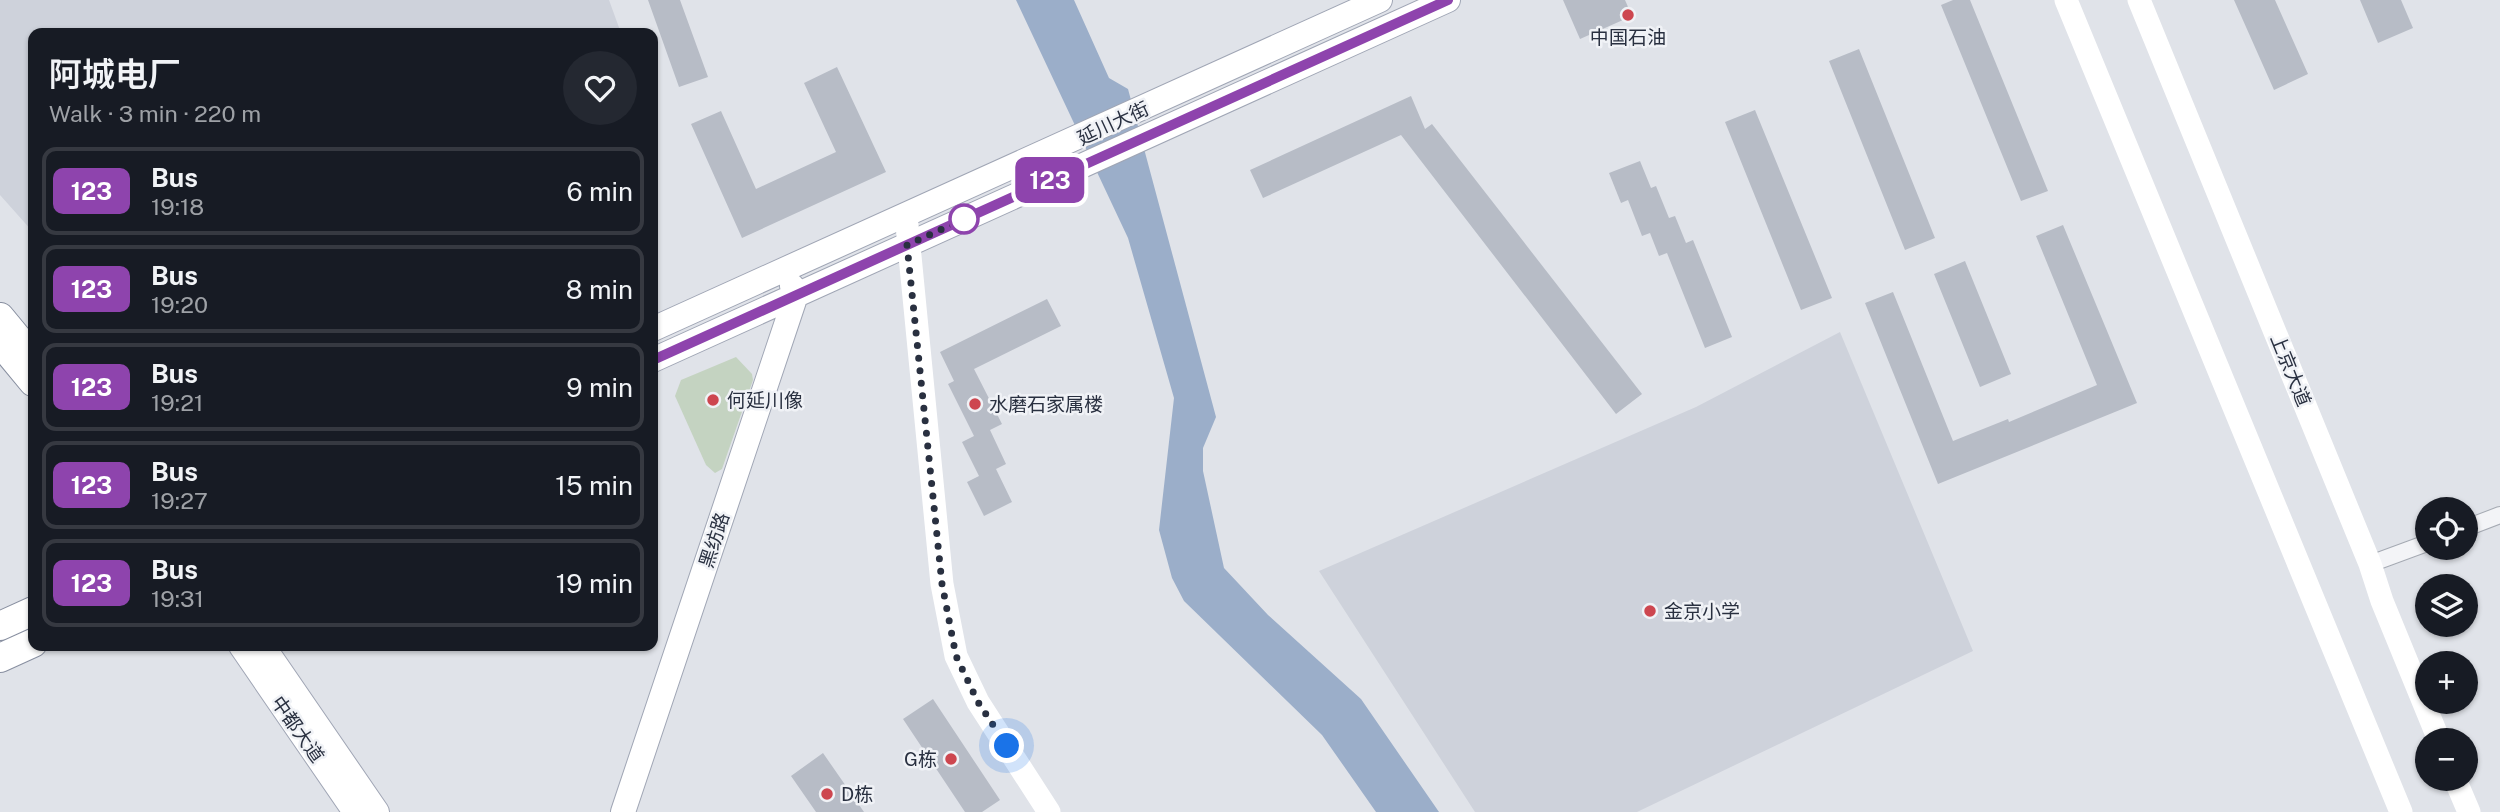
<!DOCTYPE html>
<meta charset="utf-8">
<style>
body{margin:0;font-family:"Public Sans","Noto Sans SC",sans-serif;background:#242831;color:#f1f3f6;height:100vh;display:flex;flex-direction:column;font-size:26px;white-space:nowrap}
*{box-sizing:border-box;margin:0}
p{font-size:23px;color:#9ea1a6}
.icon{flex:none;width:38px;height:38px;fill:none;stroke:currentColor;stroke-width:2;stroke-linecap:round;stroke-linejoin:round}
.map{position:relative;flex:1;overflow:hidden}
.sheet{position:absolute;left:28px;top:28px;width:630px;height:623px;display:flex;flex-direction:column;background:#171b24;border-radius:14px;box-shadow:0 2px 5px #0004}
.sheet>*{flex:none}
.badge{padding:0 14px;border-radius:10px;font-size:24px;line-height:46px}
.tools{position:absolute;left:2415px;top:497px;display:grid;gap:14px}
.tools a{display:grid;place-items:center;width:63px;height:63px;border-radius:50%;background:#171b24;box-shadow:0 2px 5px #0004;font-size:35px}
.you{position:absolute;width:35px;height:35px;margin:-18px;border:5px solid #fff;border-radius:50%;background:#1a73e8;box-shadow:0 0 0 10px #1a73e833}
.map>.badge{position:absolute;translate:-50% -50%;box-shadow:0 0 0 4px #fff}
.round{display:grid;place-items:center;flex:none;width:74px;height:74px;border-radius:37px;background:#242831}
.head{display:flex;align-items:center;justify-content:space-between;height:119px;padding:0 21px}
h1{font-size:33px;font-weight:600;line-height:52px}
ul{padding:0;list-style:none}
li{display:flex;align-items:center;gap:21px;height:88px;margin:0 14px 10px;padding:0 7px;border:4px solid #363941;border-radius:14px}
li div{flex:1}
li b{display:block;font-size:26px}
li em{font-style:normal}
li .badge{min-width:77px;font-weight:700;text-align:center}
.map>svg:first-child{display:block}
.built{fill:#ced2db}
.green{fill:#c4d3c1}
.water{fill:#9baec9}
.building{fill:#b7bcc6}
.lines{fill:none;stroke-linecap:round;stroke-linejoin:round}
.street-casing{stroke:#a5aab3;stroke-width:18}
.primary-casing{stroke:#a0a6b5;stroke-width:26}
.highway-casing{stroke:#888fa0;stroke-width:30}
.street{stroke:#f3f4f7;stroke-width:16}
.secondary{stroke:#fff;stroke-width:23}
.primary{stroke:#fff;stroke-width:24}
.highway{stroke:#fff;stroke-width:28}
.line-casing{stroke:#fff;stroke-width:16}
.line{stroke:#8e44ad;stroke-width:10}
.walk{stroke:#293040;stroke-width:7;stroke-dasharray:0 12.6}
.poi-dot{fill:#cd464f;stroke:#f0f2f6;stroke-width:2.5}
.stop-dot{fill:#fff;stroke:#8e44ad;stroke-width:3.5}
.labels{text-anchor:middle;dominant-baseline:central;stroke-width:5;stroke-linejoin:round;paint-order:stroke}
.poi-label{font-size:19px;fill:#293040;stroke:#f0f2f6;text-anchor:start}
.street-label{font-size:19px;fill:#293040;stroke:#f0f2f6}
</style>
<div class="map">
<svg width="2500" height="812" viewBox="0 0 2500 812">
<rect width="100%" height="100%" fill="#e0e3e9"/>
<path class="built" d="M0 0H609L621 33H33V232L0 195Z
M1840 332 1973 651 1637 812H1475L1319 571 1696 407Z"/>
<path class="green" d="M736 357 752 374 753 380 722 469 715 473 706 465 675 396 681 380Z"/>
<path class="water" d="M1016 0H1074L1109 78 1128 89 1216 417 1203 448V471L1224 568 1268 615 1361 699 1439 812H1376L1322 735 1184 601 1172 578 1159 530 1174 398 1128 238Z"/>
<path class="building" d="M648 0H680L708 77 679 87Z
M1563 0H1625L1632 16 1580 39Z
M1953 0H1970L2048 191 2021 201 1941 5Z
M2234 0H2275L2308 74 2274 90Z
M2360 0H2401L2413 28 2378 43Z
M1859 49 1935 238 1905 250 1829 61Z
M837 67 886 172 742 238 691 124 721 111 756 189 836 152 804 83Z
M1411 96 1425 129 1432 124 1642 394 1616 414 1401 135 1263 198 1250 170Z
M1755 110 1832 298 1801 310 1725 122Z
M1640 161 1651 188 1656 186 1669 218 1675 216 1686 243 1693 240 1732 337 1705 348 1667 253 1659 256 1650 233 1642 236 1628 200 1621 203 1609 173Z
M2063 225 2137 403 1938 484 1865 303 1893 292 1953 441 2008 419 2009 422 2097 385 2036 236Z
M1965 261 2011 374 1980 387 1934 274Z
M1047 299 1061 326 974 369 1002 424 990 430 1006 464 996 469 1012 502 984 516 967 482 979 476 962 442 974 436 948 384 954 381 940 352Z
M933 699 1000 800 982 812H965L903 719Z
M823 753 864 812H816L791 776Z"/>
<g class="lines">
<g class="street-casing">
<path id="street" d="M2466 528 2500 515
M2370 564 2427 543"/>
</g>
<g class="primary-casing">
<path id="primary" d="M653 329 1380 0
M653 360 1448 0
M241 646 355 812
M263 646 377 812
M623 812 796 295 792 286"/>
</g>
<g class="highway-casing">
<path id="highway" d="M0 317 33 357
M4 347 33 382
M0 626 33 611
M0 658 33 643"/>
</g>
<use href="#street" class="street"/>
<path class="secondary" d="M2066 0 2401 812
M2139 0 2370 564 2382 601 2439 740
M906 215 942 584 956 656 978 702 1049 812
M2455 779 2469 812"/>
<use href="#primary" class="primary"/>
<use href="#highway" class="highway"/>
</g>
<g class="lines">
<g class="line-casing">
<path id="line" d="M653 360 1448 0"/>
</g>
<use href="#line" class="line"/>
<path class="walk" d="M964 219 907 245 942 584 956 656 978 702 1007 746"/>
</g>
<g class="poi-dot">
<circle cx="1628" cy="15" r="7"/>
<circle cx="713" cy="400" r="7"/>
<circle cx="975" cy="404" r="7"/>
<circle cx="1650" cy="611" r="7"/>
<circle cx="951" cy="759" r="7"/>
<circle cx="827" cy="794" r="7"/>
</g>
<circle class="stop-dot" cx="964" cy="219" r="14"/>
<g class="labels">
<g class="poi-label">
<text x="1628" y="37" text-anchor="middle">中国石油</text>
<text x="727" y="400">何延川像</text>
<text x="989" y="404">水磨石家属楼</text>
<text x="1664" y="611">金京小学</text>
<text x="937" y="759" text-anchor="end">G栋</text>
<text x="841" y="794">D栋</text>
</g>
<g class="street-label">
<text transform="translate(1113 123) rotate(-25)">延川大街</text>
<text transform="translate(2291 370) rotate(68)">上京大道</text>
<text transform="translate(714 540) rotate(-72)">黑纺路</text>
<text transform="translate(298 729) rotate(55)">中都大道</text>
</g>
</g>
</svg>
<div class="tools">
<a><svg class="icon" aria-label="locate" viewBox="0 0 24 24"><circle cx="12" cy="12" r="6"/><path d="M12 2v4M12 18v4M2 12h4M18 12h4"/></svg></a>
<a><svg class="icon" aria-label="layers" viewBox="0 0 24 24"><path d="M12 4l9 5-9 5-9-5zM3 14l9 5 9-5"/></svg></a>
<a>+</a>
<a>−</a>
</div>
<div class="you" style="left:1007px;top:746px"></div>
<b class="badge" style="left:1050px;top:180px;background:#8e44ad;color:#fff">123</b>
<section class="sheet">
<div class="head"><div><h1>阿城电厂</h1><p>Walk · 3 min · 220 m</p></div><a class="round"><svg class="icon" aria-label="heart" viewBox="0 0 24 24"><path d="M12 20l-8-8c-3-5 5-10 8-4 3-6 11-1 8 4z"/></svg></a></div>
<ul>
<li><span class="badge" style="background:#8e44ad;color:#fff">123</span><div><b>Bus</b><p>19:18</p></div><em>6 min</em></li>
<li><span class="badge" style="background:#8e44ad;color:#fff">123</span><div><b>Bus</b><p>19:20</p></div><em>8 min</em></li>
<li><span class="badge" style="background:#8e44ad;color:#fff">123</span><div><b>Bus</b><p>19:21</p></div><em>9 min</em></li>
<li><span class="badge" style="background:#8e44ad;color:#fff">123</span><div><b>Bus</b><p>19:27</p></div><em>15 min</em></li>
<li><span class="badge" style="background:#8e44ad;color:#fff">123</span><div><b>Bus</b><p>19:31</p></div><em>19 min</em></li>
</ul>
</section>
</div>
